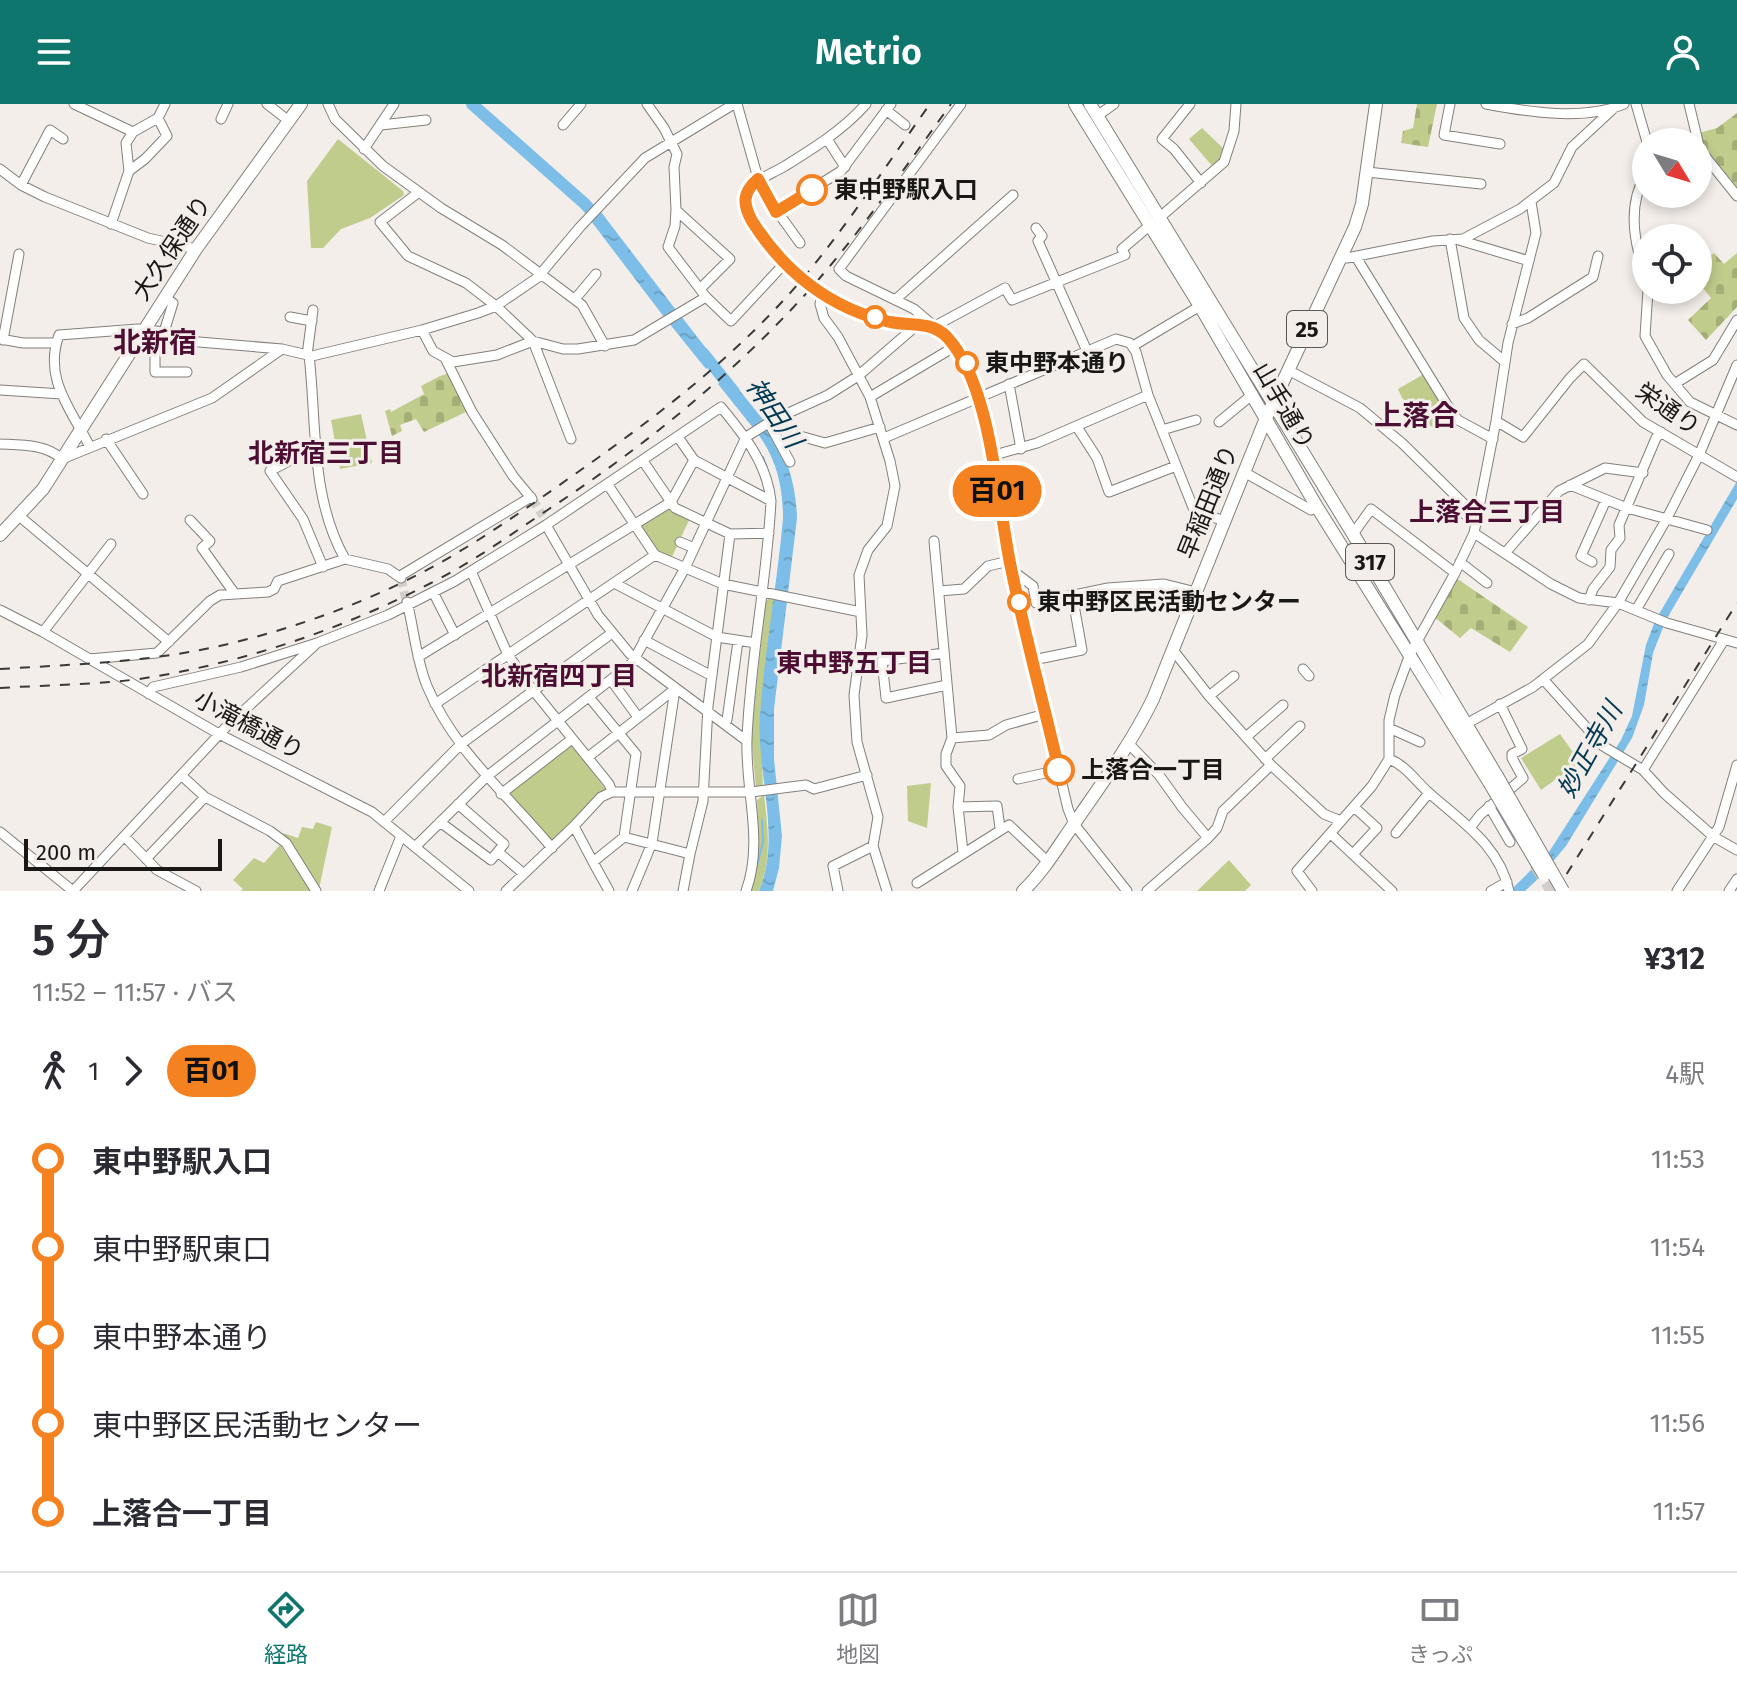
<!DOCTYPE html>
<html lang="ja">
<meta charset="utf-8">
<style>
body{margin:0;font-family:"Fira Sans","Noto Sans JP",sans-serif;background:#f2f2f3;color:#2b2b33;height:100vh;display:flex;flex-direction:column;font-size:30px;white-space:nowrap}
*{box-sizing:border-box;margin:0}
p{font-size:26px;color:#7c7c81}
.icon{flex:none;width:44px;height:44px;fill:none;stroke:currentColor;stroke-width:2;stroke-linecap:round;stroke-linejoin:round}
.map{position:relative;height:787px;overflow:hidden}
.details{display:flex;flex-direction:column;background:#fff;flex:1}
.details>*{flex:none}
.badge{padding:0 16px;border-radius:26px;font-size:28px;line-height:52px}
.needle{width:52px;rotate:128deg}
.controls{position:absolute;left:1632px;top:24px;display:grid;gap:16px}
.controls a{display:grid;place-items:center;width:80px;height:80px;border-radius:50%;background:#fff;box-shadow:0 4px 12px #0003;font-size:40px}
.scale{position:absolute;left:24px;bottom:20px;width:198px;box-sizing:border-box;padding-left:8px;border:4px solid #191816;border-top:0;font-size:22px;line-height:28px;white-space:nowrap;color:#191816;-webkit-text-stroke:6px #f3eeea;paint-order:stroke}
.map>.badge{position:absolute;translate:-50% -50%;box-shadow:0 0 0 4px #fff}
.legs{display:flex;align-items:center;gap:12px;height:88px;padding:0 32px;font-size:26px}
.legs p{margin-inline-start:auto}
.summary{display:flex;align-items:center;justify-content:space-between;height:136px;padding:0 32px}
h1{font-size:44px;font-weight:600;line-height:60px}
ul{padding:0 32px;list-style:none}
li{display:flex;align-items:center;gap:28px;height:88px;font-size:30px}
li i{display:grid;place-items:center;width:12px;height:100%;margin:0 10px;background:currentColor}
li i::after{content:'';width:20px;height:20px;margin:-10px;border:6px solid;border-radius:50%;background:#fff}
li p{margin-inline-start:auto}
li:first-child i{background:linear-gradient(#0000 50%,currentColor 0)}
li:last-child i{background:linear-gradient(currentColor 50%,#0000 0)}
header{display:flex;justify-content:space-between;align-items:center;height:104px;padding:0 32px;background:#0f766e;color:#fff;font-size:36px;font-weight:600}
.tabs{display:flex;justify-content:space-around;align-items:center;height:112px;border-top:2px solid #e1e1e2;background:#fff;font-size:22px;color:#7c7c81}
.tabs a{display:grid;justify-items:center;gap:4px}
.tabs .active{color:#0f766e}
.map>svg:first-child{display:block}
.cemetery{fill:url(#cemetery-stones)}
.green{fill:#bfcc8b}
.water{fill:url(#water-ripples)}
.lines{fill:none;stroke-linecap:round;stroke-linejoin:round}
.stream{stroke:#7cbee7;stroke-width:2}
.river{stroke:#7cbee7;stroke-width:12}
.minor-tunnel{stroke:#d2ceca;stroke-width:9;stroke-dasharray:9 4.5;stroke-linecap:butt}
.highway-tunnel{stroke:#d2ceca;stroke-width:14;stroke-dasharray:14 7;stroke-linecap:butt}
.minor-casing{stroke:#837f7b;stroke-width:11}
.major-casing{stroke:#837f7b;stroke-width:14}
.minor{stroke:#fff;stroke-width:9}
.major{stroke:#fff;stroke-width:12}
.rail{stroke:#3b3937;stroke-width:2;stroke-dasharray:10 10;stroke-linecap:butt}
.major-bridge-casing{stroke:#837f7b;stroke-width:14;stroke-linecap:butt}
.major-bridge{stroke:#fff;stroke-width:12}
.line-1-casing{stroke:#fff;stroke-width:18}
.line-1{stroke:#f58220;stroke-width:12}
.stop-1-dot{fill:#fff;stroke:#f58220;stroke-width:4}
.labels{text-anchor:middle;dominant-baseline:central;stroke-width:6;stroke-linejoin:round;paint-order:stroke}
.shield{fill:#f3eeea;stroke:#5a5856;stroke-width:2}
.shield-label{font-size:22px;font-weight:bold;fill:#191816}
.stop-label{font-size:24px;font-weight:bold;fill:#191816;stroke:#f3eeea;text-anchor:start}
.street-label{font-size:24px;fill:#191816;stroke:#f3eeea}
.water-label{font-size:26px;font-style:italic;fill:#003954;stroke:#f3eeea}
.neighbourhood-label{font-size:26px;font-weight:bold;fill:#4c0e33;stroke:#f3eeea}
.quarter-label{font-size:28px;font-weight:bold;fill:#4c0e33;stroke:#f3eeea}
</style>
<header><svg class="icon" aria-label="menu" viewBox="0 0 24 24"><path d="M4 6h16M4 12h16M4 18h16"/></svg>Metrio<svg class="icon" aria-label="person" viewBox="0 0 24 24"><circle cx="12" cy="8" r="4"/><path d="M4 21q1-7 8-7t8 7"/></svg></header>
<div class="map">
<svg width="1737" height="787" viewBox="0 0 1737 787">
<defs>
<pattern id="cemetery-stones" width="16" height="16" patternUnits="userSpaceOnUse" patternTransform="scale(2)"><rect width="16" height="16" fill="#bfcc8b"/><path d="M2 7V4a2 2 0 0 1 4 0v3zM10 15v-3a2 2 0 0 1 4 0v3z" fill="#a4ae77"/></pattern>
<pattern id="water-ripples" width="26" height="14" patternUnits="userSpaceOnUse" patternTransform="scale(2)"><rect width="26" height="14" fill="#7cbee7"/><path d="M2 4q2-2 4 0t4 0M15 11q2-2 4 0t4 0" fill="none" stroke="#6ba3c5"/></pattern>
</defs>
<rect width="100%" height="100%" fill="#f3eeea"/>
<path class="cemetery" d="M1417 0H1437L1428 43 1401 39 1403 27 1413 24Z
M1737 9V88L1705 47 1699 29 1717 24Z
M1714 149 1724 160 1737 149V203L1706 236 1688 216 1711 194 1698 178V163Z
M450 269 468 307 424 328 416 315 400 321 402 327 392 332 385 307 390 305 391 308 424 290 421 282 440 272Z
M1456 474 1528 523 1510 548 1471 524 1460 534 1433 512Z"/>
<path class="green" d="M1202 24 1225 46 1221 57 1214 64 1189 35Z
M338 35 403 87 404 91 370 114 341 125 323 144H311L307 77Z
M1424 270 1446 308 1433 324 1402 294 1398 285Z
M361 310 372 359 340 365 331 316Z
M666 404 690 414 671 455 657 449 640 425 642 420Z
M772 492H775L760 611 763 683 756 684 751 629 766 497Z
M1560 630 1575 651 1584 655 1541 686 1521 654Z
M572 641 606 686 598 689 554 736 549 735 508 690Z
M931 679 927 724 908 717 907 682Z
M764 691C768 725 772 755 759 787H749C764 751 758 733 757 696Z
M316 718 332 723 319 785 283 729 298 734 302 723 313 725Z
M280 741 311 787H241L243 785 233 776 254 754 264 759Z
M1229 756 1251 781 1245 787H1197Z"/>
<path class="water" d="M601 108 676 206 664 213 591 117Z
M681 212 716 257 706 265 669 219Z
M728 272 765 318 754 325 718 280Z
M769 323C787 352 796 380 797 414L774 605V655L782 732 779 764 773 787H759C782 732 756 669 760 611 765 545 777 480 783 415 783 383 777 356 758 330Z
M1737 377V395L1666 516 1653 549 1644 601 1632 634 1566 742 1540 773 1525 787H1510L1549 748 1621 636 1632 612 1646 541 1655 517Z"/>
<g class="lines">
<path class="stream" d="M763 353 768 367
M754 774 763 738 762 716"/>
<path class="river" d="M472 0 585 100 601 118
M703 249 734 288"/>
<path class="minor-tunnel" d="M532 395 543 412
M401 474 406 496"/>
<path class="highway-tunnel" d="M1536 760 1553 787"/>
<g class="minor-casing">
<path id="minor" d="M74 0 133 28 158 14 165 0
M267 0 289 17
M328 0 335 15 383 62 441 104 502 141 582 201 605 242
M647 0 664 24 677 50 674 63 676 106 730 155 700 185
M737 0 761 85 800 139
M866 0C843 26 814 44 785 62 771 70 758 75 746 85 742 101 750 112 758 125 794 181 853 217 919 221
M961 0 839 165 846 172 914 205 947 233 968 261 980 293 1012 470 1068 705 1074 720 1127 787
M1190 0 1162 35 1174 45 1201 79
M1450 0 1444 31 1500 40
M1486 0C1528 8 1584 17 1624 0
M1636 0 1647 38
M1689 0 1700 46 1737 92
M886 6 905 21
M1097 12 1114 0
M221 15 228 0
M381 21 426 16
M563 21 581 0
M827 35 845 63
M364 45 394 0
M0 65 21 81 45 93 148 134 196 145
M129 67 126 39 133 28
M1367 68 1481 80
M1646 70C1627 101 1634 140 1646 172
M21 81 50 26 63 35
M419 88 380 118 408 152 466 179 496 202 533 237 571 335
M676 106 675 122 668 143 706 193 731 217 784 160
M776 108 841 67 891 0
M1159 114 1224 58 1234 27 1236 0
M111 120 129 67 145 55 167 32 158 14
M1036 124 1042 132 1038 137 1087 247
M1450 135 1464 214 1479 236 1505 258
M1459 136 1529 157
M1342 152 1347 154 1433 137 1463 135 1520 105 1554 79 1572 43 1613 5
M1356 153 1452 309 1458 316 1493 335
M1648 186 1645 232 1667 271 1690 298 1737 321
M822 191 820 200 824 214 838 233 870 293 890 357 895 382 887 422 868 446 859 471 862 531 854 591 857 638 878 713 873 742 833 762 838 787
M575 195 596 170
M895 196 1013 91
M290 213 312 217
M1512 220 1528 214 1593 173 1598 152
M935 222 1005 184 1012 196 1125 151 1122 145 1149 122
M422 226 433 247 453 258 497 251 533 237 563 245H578L634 236 706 193
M155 227V268H187
M164 228 173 199 165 194
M0 235 23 239H56
M3 236 19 150
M1133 242 1200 202
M307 251 313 206
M309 251C317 320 310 393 345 455
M446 256 472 308 513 372 532 395
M1288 266 1360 304 1403 340 1463 399 1459 406 1477 419
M1676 279 1713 256 1737 216
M1009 280 1021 345
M0 286 62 290
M870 293 954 243
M1496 317 1523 333 1570 274 1584 260 1643 318 1737 373
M1219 318 1253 290
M769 319 790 358
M1077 323 1097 354 1109 388 1176 362
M1162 326 1196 316
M678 333 694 356 771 397
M884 334 1116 235 1130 239 1136 248 1148 291 1194 406 1224 417
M106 335 143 390
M0 340C22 341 45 340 62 355L212 294 282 245
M783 341 800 332 825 339 880 323
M90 343C71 305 43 275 59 231L138 225 164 228 187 237 282 245 312 252 422 226 478 209 496 202 537 174 580 123 645 54 734 0
M991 352 1037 339 1148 291
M289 357 270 367 303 415 323 463
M643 357 675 404 730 430 769 429
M1244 368 1311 406 1317 403
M608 381 655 451 723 480 861 508
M1570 381 1627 404 1707 426
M18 411 169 538
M190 416 210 437 202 444 235 490
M546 421 598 511 630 550 747 637
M1474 429 1551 480 1579 494 1618 499 1667 519 1737 539
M1353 430 1371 405 1455 469
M934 437 952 634 946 650V662L960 682 958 703 963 748
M680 438 694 444
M1506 448 1559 387 1605 364 1643 369
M1460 458 1487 479
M1592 458 1581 452 1606 396
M471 467 508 551 533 586 609 680 612 688
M1012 470H1017L1033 482 1036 499 1108 484 1164 480 1196 488
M400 472 531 393
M614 479 717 533 756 539
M939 487 964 485 988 462 1009 457
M433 488 455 531
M1589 496 1593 485 1610 463 1611 446 1620 434 1619 421 1656 334 1661 328
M407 498C414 525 416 555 427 582 454 647 508 691 552 744
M0 506 43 528 219 630 372 708 469 787
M1636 506 1669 450
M43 528 111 440
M644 536 712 572
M1173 546 1209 592 1234 572
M944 549 882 557 886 594 947 581
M418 553 671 398 694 356
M783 553 857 564
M89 555 157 549 210 497 220 491 268 488 274 485 278 477 345 455 388 465 401 474
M1033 556 1082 546 1072 490
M1303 565 1309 572
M1543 575 1603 642 1643 666 1664 689 1714 733 1737 746
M611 576 638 613
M149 590 153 583 241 563 317 539 388 511 455 477 546 421 721 303C744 331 767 359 771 397 767 477 750 556 747 635 745 687 764 737 746 787
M1209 592 1271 661 1324 710 1341 717
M589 593 636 650 624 733
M435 600 655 451
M724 620 727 616 738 537
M1466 620 1533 583 1588 540 1618 499 1666 416 1699 351 1737 261
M1389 624 1420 638
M1246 633 1283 601
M952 634 989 631 1006 621 1045 610
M1128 639 1159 671 1182 703 1208 734
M588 653 675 585
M1265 655 1300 622
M1389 655C1405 661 1415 676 1427 687 1461 718 1499 740 1509 787
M1643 666 1724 536
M181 671 205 693 270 727 286 739 316 787
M1018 675 1059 666
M501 690 572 635
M1489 702 1510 738
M958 703 997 702 1000 724
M384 718 461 640 612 529
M440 718 491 756 504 740 458 700
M1470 724 1480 711 1523 674 1512 654V650L1522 645 1500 600
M0 728 73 787
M1396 729 1429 689
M1331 730 1392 787
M125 733 157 766 196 787
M873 742 887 787
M415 743 486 673 632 559 685 464 746 333 775 315 828 291 858 272 917 221
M498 748 524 770
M690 750 703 697 708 602 730 430
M1353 750 1377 724 1354 703
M146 755 205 693
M593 758 609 787
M917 779 1009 721 1048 758
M73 787 226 623 315 541
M379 787 401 732
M506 787 574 722
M632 787 652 739 675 585
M683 787 690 750 624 733 593 758 574 722 601 693 612 688H751L806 681 814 685 867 671
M1147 787 1208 734 1217 724 1223 707 1271 661
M1312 787 1297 767 1372 682 1389 655V616L1395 591 1410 550 1455 469 1474 429 1496 317 1508 239 1536 129 1531 98
M1491 787 1507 778
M1677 787 1719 723 1737 661
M1729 787 1737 775"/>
</g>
<g class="major-casing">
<path id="major" d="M1075 0 1200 202 1317 403 1489 678
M1090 0 1353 430 1497 672
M0 431 43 385 196 145 301 0
M1023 787C1044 767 1059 741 1076 717 1103 678 1132 638 1153 595L1266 314 1355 123 1362 100 1376 0"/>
</g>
<use href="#minor" class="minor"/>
<use href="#major" class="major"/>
<path class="rail" d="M0 565C80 560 161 558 240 537 315 518 390 489 457 449 499 424 538 396 578 368 656 313 735 253 798 180 846 124 887 60 930 0
M0 584C46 581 93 581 139 575 239 560 341 526 431 479 473 458 510 431 549 405 645 342 735 269 812 183 863 125 906 62 951 0
M1556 787 1737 499"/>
<g class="major-bridge-casing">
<path id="major-bridge" d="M1497 672 1563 787
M1489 678 1544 771"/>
</g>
<use href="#major-bridge" class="major-bridge"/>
</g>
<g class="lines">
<g class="line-1-casing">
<path id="line-1" d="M812 86 776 108 758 75C743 88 742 99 752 117 784 168 831 205 890 218 911 222 932 217 947 233 991 281 997 394 1010 459 1024 528 1043 597 1059 666"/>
</g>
<use href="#line-1" class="line-1"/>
</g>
<g class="stop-1-dot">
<circle cx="812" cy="86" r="14"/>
<circle cx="875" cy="213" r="10"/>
<circle cx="967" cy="259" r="10"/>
<circle cx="1019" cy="498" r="10"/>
<circle cx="1059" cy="666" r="14"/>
</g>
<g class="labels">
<g class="shield">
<rect x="1287" y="207" width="40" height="36" rx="6"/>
<rect x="1346" y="440" width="48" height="36" rx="6"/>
</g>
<g class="shield-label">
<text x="1307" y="225">25</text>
<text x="1370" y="458">317</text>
</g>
<g class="stop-label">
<text x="834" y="86">東中野駅入口</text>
<text x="985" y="259">東中野本通り</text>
<text x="1037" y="498">東中野区民活動センター</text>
<text x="1081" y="666">上落合一丁目</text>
</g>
<g class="street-label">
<text transform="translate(172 144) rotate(-56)">大久保通り</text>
<text transform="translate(1284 302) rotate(60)">山手通り</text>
<text transform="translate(1668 305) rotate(35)">栄通り</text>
<text transform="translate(1208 398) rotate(-68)">早稲田通り</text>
<text transform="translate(249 621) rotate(28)">小滝橋通り</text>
</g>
<g class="water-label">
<text transform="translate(774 309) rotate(56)">神田川</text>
<text transform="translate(1590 646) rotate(-61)">妙正寺川</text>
</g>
<g class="neighbourhood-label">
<text x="326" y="349">北新宿三丁目</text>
<text x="1487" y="408">上落合三丁目</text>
<text x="854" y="559">東中野五丁目</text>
<text x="559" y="572">北新宿四丁目</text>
</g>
<g class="quarter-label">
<text x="155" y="238">北新宿</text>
<text x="1416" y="311">上落合</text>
</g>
</g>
</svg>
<div class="controls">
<a><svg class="needle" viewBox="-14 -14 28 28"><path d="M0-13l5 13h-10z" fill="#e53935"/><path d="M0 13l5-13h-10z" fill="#7c7c81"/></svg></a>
<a><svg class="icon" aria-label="locate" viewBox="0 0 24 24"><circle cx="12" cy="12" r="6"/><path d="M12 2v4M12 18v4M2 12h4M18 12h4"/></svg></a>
</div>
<div class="scale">200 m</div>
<b class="badge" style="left:997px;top:387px;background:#f58220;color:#111">百01</b>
</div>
<section class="details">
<div class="summary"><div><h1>5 分</h1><p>11:52 – 11:57 · バス</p></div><b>¥312</b></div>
<div class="legs"><svg class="icon" aria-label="walk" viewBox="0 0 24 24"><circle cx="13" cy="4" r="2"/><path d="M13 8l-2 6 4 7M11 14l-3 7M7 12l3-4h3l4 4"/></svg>1<svg class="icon" aria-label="forward" viewBox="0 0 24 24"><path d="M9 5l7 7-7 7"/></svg><b class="badge" style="background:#f58220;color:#111">百01</b><p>4駅</p></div>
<ul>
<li><i style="color:#f58220"></i><b>東中野駅入口</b><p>11:53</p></li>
<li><i style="color:#f58220"></i><span>東中野駅東口</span><p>11:54</p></li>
<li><i style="color:#f58220"></i><span>東中野本通り</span><p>11:55</p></li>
<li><i style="color:#f58220"></i><span>東中野区民活動センター</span><p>11:56</p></li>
<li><i style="color:#f58220"></i><b>上落合一丁目</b><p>11:57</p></li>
</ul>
</section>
<nav class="tabs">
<a class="active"><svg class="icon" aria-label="directions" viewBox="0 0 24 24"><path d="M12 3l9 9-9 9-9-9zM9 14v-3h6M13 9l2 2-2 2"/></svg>経路</a>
<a><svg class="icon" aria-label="map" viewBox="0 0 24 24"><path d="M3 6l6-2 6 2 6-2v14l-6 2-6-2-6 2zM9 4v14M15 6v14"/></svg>地図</a>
<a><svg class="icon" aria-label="tickets" viewBox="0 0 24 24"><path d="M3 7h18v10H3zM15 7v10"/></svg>きっぷ</a>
</nav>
